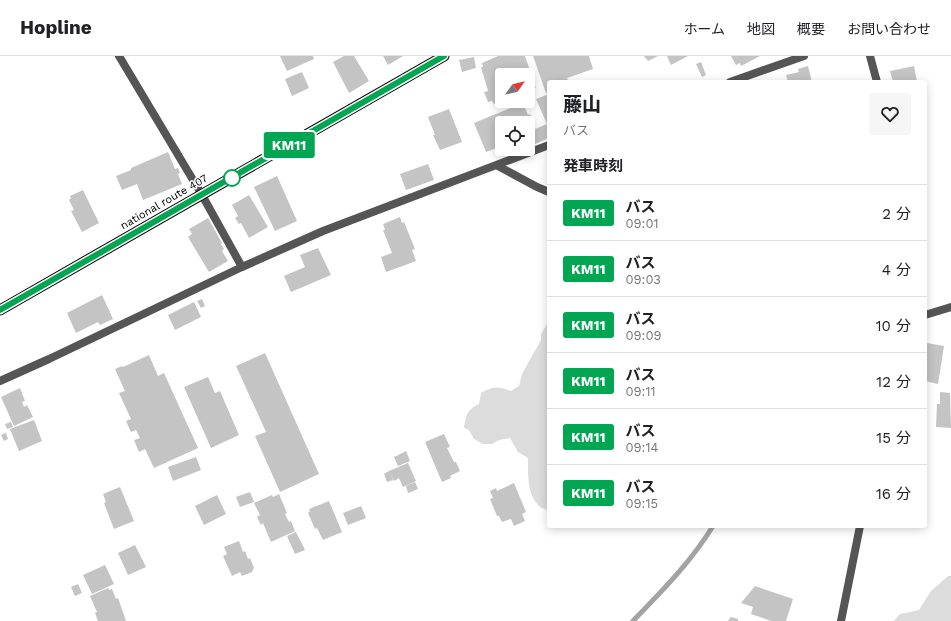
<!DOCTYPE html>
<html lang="ja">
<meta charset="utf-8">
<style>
body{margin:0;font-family:"Work Sans","Noto Sans JP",sans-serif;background:#f6f6f6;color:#202124;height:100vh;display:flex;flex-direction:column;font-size:15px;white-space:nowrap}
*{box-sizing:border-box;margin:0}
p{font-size:13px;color:#757577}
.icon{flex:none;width:22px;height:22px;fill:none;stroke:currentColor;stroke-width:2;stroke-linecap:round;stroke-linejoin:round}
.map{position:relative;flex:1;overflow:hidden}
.sheet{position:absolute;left:547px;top:24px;width:380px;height:448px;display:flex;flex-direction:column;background:#fff;border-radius:4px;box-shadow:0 2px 10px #0003}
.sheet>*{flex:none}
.badge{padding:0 8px;border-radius:3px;font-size:14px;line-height:26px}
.needle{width:26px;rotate:56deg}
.controls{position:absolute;left:495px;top:12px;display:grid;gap:8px}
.controls a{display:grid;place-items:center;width:40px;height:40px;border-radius:4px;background:#fff;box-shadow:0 2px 10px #0003;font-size:20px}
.map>.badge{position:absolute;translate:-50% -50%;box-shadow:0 0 0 2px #fff}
h2{padding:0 16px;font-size:15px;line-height:36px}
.round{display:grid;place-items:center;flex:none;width:42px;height:42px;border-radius:4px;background:#f6f6f6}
.overview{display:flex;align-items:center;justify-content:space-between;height:68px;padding:0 16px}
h1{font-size:19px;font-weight:800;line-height:30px}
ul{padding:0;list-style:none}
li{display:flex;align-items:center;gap:12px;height:56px;padding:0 16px;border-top:1px solid #e0e0e0}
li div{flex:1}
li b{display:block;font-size:15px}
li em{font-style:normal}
li .badge{min-width:44px;font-weight:700;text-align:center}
header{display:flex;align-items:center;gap:24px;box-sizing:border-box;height:56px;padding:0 20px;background:#fff;border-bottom:1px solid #e0e0e0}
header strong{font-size:19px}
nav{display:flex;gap:22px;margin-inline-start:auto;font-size:14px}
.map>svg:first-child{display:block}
.green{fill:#dcdcdc}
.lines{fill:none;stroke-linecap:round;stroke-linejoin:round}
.stream{stroke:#a3a3a3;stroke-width:5}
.building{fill:#c4c4c4}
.service{stroke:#555;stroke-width:8}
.minor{stroke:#555;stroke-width:8}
.tertiary{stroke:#555;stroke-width:8}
.trunk{stroke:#000;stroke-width:11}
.line-casing{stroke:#fff;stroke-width:9}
.line{stroke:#00a651;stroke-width:6}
.stop-dot{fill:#fff;stroke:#00a651;stroke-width:2}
.labels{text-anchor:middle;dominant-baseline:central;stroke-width:3;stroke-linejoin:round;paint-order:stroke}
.street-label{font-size:11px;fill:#000;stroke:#fff}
</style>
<header>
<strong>Hopline</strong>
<nav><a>ホーム</a><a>地図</a><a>概要</a><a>お問い合わせ</a></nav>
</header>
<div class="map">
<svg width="951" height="565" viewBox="0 0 951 565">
<rect width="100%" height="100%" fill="#fff"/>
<path class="green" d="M548 266H549V453L548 454C544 453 539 451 537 448 527 436 528 417 528 402L518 396 510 382 499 384 492 388H483L474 383 469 374 464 372C466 359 467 354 479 348L481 337C493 330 498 330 511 335L519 330 522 318 541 284V278Z
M948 520H951V565H894L900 558 919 554 931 535Z"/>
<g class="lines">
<path class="stream" d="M633 565C662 535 691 506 713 470"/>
</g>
<path class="building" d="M280 0H313L314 3 287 15Z
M344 0H354L369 25 349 37 333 6Z
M383 0H403L388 9Z
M498 0H525L536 32 528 34V19H519L518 17 510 19H502V45L494 48 492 45 488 46 484 36 488 35 481 11H483L482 7Z
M533 0H589L593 13 567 22 569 26H549V36L546 37Z
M644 0H658L648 5Z
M667 0H688L671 9Z
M731 0H760L741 10 740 7 736 9Z
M474 1 476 12 462 16 459 4Z
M701 6 706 19 702 21 696 8Z
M808 10 812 26H788L786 19 799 16 798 13Z
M914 10 917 26H893L890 15Z
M302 16 309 32 292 40 285 23Z
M549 38V82L528 91V76L547 68 536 43Z
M523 47 528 59 530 58 534 67 528 70V67H502V90L486 96 474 67Z
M449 53 462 86 440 94 433 79H435L428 61Z
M168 96 175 113 178 112 180 117 178 118 182 128 143 144 137 128 122 134 116 120 131 114V112Z
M428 108 434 124 406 134 400 118Z
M277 120 297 165 275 175 254 131Z
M83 134 99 167 82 176 71 155 74 154 69 144 71 142 70 140Z
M249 139 268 171 249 182 241 167 239 168 235 162 238 160 232 149Z
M400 161 402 167 404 166 415 193 412 194 416 205 386 216 381 201 392 197 383 174H385L383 168Z
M208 162 222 187 221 188 224 193 222 195 228 205 209 216 188 181 192 178 189 173Z
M318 192 331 219 291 236 284 220 305 211 300 199Z
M102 239 113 263 100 269 98 266 76 277 67 257Z
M202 243 205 250 201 252 197 245Z
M194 246 201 261 175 274 168 259Z
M927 287 944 290 938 328 925 325V290H927Z
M265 297 319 418 280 436 255 380 266 376 236 310Z
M149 299 158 320 164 317 198 392 154 412 145 393 139 396 134 384 140 382 136 374 131 376 126 365 131 363 119 337 125 335 115 313 122 310 123 311Z
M208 321 215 337 220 335 239 379 211 392 184 331Z
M20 332 25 345 22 346 24 351 27 349 33 361 14 370 1 341Z
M940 336 950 337 951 372 936 371 937 348H940Z
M34 364 42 385 19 395 10 373Z
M11 366 13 371 7 373 5 368Z
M6 377 8 383 4 385 1 379Z
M444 378 450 391 447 392 454 406H456L460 415 450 420 451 422 442 426 425 386Z
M406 395 410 405 398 410 394 401Z
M196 401 201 414 173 425 168 411Z
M408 407 416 425 403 431 399 422 394 425 389 415Z
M389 415 393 424 387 426 384 418Z
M415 426 418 433 408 437 406 430Z
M514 427 526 456 522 458 525 465 514 470 511 463 502 466 499 460H497L490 443 493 442 490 435 496 432 497 435Z
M120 431 134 465 114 473 104 447 106 446 103 438Z
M250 436 254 446 240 451 236 441Z
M279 438 287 457 285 458 289 466 291 465 295 475 271 486 263 467 261 469 257 461 260 459 254 447 272 439 273 441Z
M217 439 226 458 204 469 195 450Z
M329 445 342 476 323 484 317 472 315 473 308 457 310 455 309 453Z
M361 450 366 462 348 469 343 457Z
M296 476 305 494 295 498 287 480Z
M239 485 243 496 245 495 248 503 250 502 254 512 252 516 242 520 240 516 232 520 223 500 227 498 224 491Z
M135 489 146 511 128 519 118 497Z
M105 509 114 528 92 538 83 519Z
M78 528 82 537 75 540 71 531Z
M755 530 793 543 786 565H771L751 558 753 551 741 547Z
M108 532 109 534 112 533 116 543 118 542 126 565H98L95 557 97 556 90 540Z
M731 561 738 563V565H728Z"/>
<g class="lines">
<path class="service" d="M925 259 951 251"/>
<path class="minor" d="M119 0 202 139 242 211
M870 0 877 26
M498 110 537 131 549 136
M841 565 860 470"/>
<path class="tertiary" d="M730 26 804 0
M0 325 49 303 242 211 323 175 549 89"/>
<path class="trunk" d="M0 254 444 0"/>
</g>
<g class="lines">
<g class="line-casing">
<path id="line" d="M0 254 444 0"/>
</g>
<use href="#line" class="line"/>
</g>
<circle class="stop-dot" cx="232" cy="122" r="8"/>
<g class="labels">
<g class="street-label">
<text transform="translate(164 146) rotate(-30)">national route 407</text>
</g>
</g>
</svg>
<div class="controls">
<a><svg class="needle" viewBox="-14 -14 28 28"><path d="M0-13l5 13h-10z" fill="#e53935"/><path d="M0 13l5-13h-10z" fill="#757577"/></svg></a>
<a><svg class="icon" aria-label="locate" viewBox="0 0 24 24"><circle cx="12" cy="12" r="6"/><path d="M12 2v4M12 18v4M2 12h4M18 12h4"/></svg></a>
</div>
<b class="badge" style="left:289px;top:89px;background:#00a651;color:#fff">KM11</b>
<section class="sheet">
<div class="overview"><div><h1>藤山</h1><p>バス</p></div><a class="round"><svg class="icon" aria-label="heart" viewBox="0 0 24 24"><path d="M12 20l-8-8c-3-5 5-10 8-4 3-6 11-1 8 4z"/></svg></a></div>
<h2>発車時刻</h2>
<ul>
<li><span class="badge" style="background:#00a651;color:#fff">KM11</span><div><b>バス</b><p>09:01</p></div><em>2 分</em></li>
<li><span class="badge" style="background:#00a651;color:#fff">KM11</span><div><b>バス</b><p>09:03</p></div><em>4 分</em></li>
<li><span class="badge" style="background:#00a651;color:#fff">KM11</span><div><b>バス</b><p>09:09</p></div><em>10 分</em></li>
<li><span class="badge" style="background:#00a651;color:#fff">KM11</span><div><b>バス</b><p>09:11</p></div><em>12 分</em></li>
<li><span class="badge" style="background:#00a651;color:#fff">KM11</span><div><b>バス</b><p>09:14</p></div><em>15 分</em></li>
<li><span class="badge" style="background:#00a651;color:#fff">KM11</span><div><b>バス</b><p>09:15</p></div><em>16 分</em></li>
</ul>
</section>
</div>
